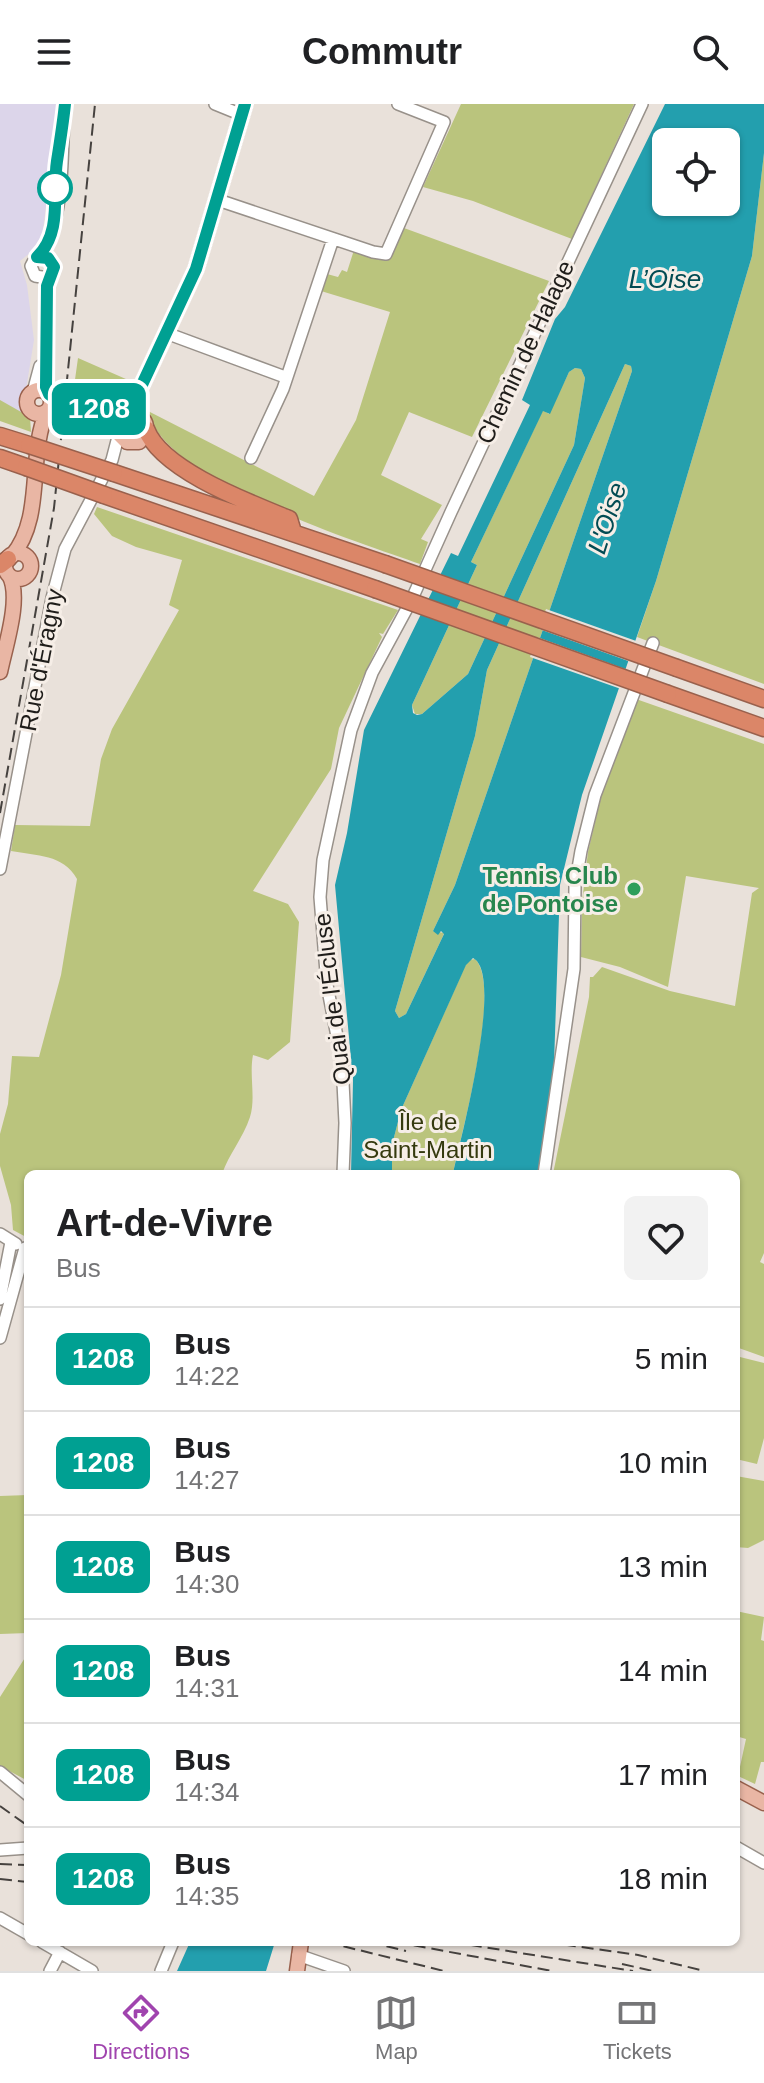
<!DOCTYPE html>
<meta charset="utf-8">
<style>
body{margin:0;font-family:Arial,sans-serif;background:#f2f2f2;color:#202124;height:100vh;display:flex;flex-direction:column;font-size:30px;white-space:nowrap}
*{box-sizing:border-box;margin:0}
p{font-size:26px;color:#757577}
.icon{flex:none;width:44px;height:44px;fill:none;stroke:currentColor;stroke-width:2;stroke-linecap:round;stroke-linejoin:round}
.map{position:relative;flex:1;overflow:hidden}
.side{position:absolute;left:24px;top:1066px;width:716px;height:776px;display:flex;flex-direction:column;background:#fff;border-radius:12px;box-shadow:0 2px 6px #0004}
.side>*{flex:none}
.badge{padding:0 16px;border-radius:12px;font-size:28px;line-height:52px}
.controls{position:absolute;left:652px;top:24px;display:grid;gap:16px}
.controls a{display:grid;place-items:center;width:88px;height:88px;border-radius:12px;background:#fff;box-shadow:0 2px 6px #0004;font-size:40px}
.map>.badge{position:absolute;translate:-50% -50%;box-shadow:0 0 0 4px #fff}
.round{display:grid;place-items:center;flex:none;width:84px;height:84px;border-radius:12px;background:#f2f2f2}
.headline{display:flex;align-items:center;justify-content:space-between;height:136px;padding:0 32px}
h1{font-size:38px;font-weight:700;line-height:60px}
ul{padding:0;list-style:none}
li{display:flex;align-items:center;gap:24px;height:104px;padding:0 32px;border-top:2px solid #e0e0e0}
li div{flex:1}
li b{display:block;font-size:30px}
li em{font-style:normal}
li .badge{min-width:88px;font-weight:700;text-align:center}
header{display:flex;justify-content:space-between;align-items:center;height:104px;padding:0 32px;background:#fff;font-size:36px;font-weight:700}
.menu{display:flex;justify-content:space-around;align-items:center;height:112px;border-top:2px solid #e0e0e0;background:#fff;font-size:22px;color:#757577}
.menu a{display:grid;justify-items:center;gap:4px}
.menu .active{color:#a044ae}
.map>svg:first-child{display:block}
.commercial{fill:#dcd5ea}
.green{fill:#bac47d}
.water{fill:#239fae;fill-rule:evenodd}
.pier{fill:#e9e1da}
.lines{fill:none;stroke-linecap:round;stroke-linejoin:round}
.minor-casing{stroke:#98918a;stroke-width:14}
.major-casing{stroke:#99614d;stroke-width:17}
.highway-casing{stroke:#99614d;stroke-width:19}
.minor{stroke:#fff;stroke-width:11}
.major{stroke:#e9b6a4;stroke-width:14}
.highway{stroke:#db8668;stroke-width:16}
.rail{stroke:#46423f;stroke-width:2;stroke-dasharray:12 6;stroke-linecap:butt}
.highway-bridge-casing{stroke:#99614d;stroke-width:19;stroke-linecap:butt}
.highway-bridge{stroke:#db8668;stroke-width:16}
.line-casing{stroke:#fff;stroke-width:18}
.line{stroke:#00a092;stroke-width:12}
.stop-dot{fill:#fff;stroke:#00a092;stroke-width:4}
.leisure-dot{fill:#2e9e5b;stroke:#f6eee7;stroke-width:3}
.labels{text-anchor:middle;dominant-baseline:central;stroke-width:6;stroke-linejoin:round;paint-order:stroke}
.street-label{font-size:24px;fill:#1f1d1a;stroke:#f6eee7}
.leisure-label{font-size:24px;font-weight:bold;fill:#27864d;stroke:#f6eee7;text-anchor:end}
.park-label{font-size:24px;fill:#353a0e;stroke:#f6eee7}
.water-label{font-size:26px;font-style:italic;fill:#024b53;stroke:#f6eee7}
</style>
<header><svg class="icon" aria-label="menu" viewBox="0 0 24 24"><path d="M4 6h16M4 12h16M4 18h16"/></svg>Commutr<svg class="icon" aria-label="search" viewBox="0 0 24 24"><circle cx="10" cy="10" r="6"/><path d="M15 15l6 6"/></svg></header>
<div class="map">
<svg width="764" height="1867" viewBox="0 0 764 1867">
<rect width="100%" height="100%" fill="#e9e1da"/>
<path class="commercial" d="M0 0H60L41 140 20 157 27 181 34 236 24 298 30 313 0 303Z"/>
<path class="green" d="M461 0H634L572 135 473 97 423 83Z
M764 49V580L637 533 656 477 752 152Z
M404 124 549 177 472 333 409 308 381 371 442 401 421 435 428 438 420 460C358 438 162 376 148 307L314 392 356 316 390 208 321 187 327 170 338 173 342 166 347 168 354 146 389 156Z
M78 254 135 279 124 304 120 305 83 291 73 290Z
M625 260 631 262 632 267 455 781 433 827 444 829 443 832 406 910 399 914 395 907 475 632 487 566Z
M575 264 581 265 585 274 574 341 468 570 422 610H415L412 601 477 461 471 458 543 306 549 310 569 268Z
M0 296 30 313 31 328 0 317Z
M97 403 398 506 383 530 379 529 382 533 339 624 331 665 253 787 288 800 299 818 290 938 268 956 253 951C249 971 256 994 250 1013 243 1034 229 1050 222 1070H28V1134L13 1126 11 1101 0 1062V1030L8 1000 12 952 39 953 61 871 77 775C63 750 37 752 11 747L15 721 90 722 101 655 112 625 179 506 169 501 182 456 136 443 112 432 94 410Z
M636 595 764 640V1149L760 1158 764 1160V1253L736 1243V1070H553L589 893 590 873H593L602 863 670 887 735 902 752 789 759 784 686 772 668 883 620 863 581 853 582 798 588 748 604 680Z
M475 855C503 882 461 1030 453 1070H392V1041L401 1006 466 860 469 856Z
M736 1252 764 1259V1334L757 1360 736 1355Z
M736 1372 764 1377V1436L748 1444 736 1443Z
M28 1391V1529L0 1530V1392Z
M736 1507 764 1513 761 1536 764 1537V1658H761L755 1680 738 1672 746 1635 736 1632Z
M28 1549V1677L0 1662V1593Z"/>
<path class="water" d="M665 0H764V49L752 152 656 477 582 691 560 781 554 960 538 1070H453C460 1037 505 870 473 854L466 861 401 1006 392 1041V1070H351L353 977 335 781 347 729 364 626 451 449 458 452 530 301 522 296 555 215 565 203ZM666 38H726V98H666ZM625 260 631 262 632 267 455 781 433 827 438 831 441 827 444 830 406 910 399 914 395 907 475 632 487 566ZM575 264 581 265 585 274 574 341 468 570 422 610 417 611 413 609 412 601 477 461 471 458 543 307 550 310 569 268Z
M190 1838H275L266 1867H177Z"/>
<path class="pier" d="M546 505 639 538 631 558 539 525Z
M537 533 628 566 621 585 530 553Z"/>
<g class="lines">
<g class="minor-casing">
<path id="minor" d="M215 0 242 11
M218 96 373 148 386 150 444 18 398 0
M37 153H46L53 159V168L48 174 35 172 31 162C35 152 45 148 49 137 65 95 61 44 65 0
M166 229 285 273
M33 288 40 262
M49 290 46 276 47 184 51 171
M251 354 283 285 333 135
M0 765 52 494 65 445 112 356 119 329
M343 1070 345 1019 342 958 327 881 320 793 323 756 351 626 372 569 411 497 451 408 642 0
M544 1070 574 865 575 782 581 747 595 691 653 539
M0 1130 16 1140
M0 1195 11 1138
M0 1234 25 1144
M0 1668 28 1691
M736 1743 764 1759
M0 1746 28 1744
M0 1814 28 1830
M42 1838 92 1867
M298 1851 344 1867
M50 1867 60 1848
M161 1867 173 1838"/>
</g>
<g class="major-casing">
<path id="major" d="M27 298a12 12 0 1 1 24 0a12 12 0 1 1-24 0Z
M49 291C60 298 74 297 87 300 97 303 107 309 118 312 124 313 130 310 137 312 150 317 147 330 139 338H127L119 330 120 319 127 312
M128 312 134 302 140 285 196 165 245 0
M5 462a13 13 0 1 1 26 0a13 13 0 1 1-26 0Z
M12 452C45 412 27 352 47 307
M0 568C5 543 22 493 9 471
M736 1684 764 1699
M297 1867 301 1838"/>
</g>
<g class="highway-casing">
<path id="highway" d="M146 325C161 366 250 399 289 415L293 428
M0 332 29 341
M0 354 26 363
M114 369 385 460
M104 391 375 485
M0 461 8 455
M677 564 764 595
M668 590 764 624"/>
</g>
<use href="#minor" class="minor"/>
<use href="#major" class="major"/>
<use href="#highway" class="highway"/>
<path class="rail" d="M0 709 54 404 95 0
M0 1702 28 1722
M0 1760 28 1761
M0 1775 28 1778
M326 1838 444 1867
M369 1838 406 1847
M396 1838 552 1867
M452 1838 633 1867
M546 1838 638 1851 705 1867
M622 1860 653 1867"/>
<g class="highway-bridge-casing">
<path id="highway-bridge" d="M29 341 114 369
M26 363 104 391
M385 460 677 564
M375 485 668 590"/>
</g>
<use href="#highway-bridge" class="highway-bridge"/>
</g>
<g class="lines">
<g class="line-casing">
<path id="line" d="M65 0C63 19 60 38 57 57 52 89 63 128 37 153L48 154 54 163 47 182 46 283 49 290 56 295 84 300 123 312H128L135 300 140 285 196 165 245 0"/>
</g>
<use href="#line" class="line"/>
</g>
<circle class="stop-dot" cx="55" cy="84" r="16"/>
<circle class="leisure-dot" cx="634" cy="785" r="8"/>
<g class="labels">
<g class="street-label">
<text transform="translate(525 248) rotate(-65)">Chemin de Halage</text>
<text transform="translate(41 556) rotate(-79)">Rue d'Éragny</text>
<text transform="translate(332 895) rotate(-97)">Quai de l'Écluse</text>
</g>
<g class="leisure-label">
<text x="618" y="771">Tennis Club<tspan x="618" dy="28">de Pontoise</tspan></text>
</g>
<g class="park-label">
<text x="428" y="1017">Île de<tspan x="428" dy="28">Saint-Martin</tspan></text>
</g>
<g class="water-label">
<text x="665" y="175">L’Oise</text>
<text transform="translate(607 414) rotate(-72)">L'Oise</text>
</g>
</g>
</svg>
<div class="controls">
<a><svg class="icon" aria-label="locate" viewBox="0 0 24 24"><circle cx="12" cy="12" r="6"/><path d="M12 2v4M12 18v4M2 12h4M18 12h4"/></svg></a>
</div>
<b class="badge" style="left:99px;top:305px;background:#00a092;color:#fff">1208</b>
<section class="side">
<div class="headline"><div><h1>Art-de-Vivre</h1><p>Bus</p></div><a class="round"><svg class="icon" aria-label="heart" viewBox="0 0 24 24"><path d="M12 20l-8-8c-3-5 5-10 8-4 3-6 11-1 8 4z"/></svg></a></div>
<ul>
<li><span class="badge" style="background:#00a092;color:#fff">1208</span><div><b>Bus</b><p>14:22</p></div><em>5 min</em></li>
<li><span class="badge" style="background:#00a092;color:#fff">1208</span><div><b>Bus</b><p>14:27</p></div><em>10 min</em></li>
<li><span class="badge" style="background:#00a092;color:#fff">1208</span><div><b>Bus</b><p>14:30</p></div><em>13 min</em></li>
<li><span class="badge" style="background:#00a092;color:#fff">1208</span><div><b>Bus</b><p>14:31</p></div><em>14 min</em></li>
<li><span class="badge" style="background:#00a092;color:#fff">1208</span><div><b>Bus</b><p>14:34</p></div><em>17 min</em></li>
<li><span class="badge" style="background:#00a092;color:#fff">1208</span><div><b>Bus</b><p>14:35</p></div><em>18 min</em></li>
</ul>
</section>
</div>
<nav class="menu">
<a class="active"><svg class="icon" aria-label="directions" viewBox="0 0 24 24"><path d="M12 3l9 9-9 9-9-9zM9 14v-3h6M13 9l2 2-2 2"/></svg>Directions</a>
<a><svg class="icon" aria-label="map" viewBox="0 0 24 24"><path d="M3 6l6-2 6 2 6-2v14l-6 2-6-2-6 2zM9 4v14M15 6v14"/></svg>Map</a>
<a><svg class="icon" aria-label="tickets" viewBox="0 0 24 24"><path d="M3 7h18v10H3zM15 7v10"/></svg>Tickets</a>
</nav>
